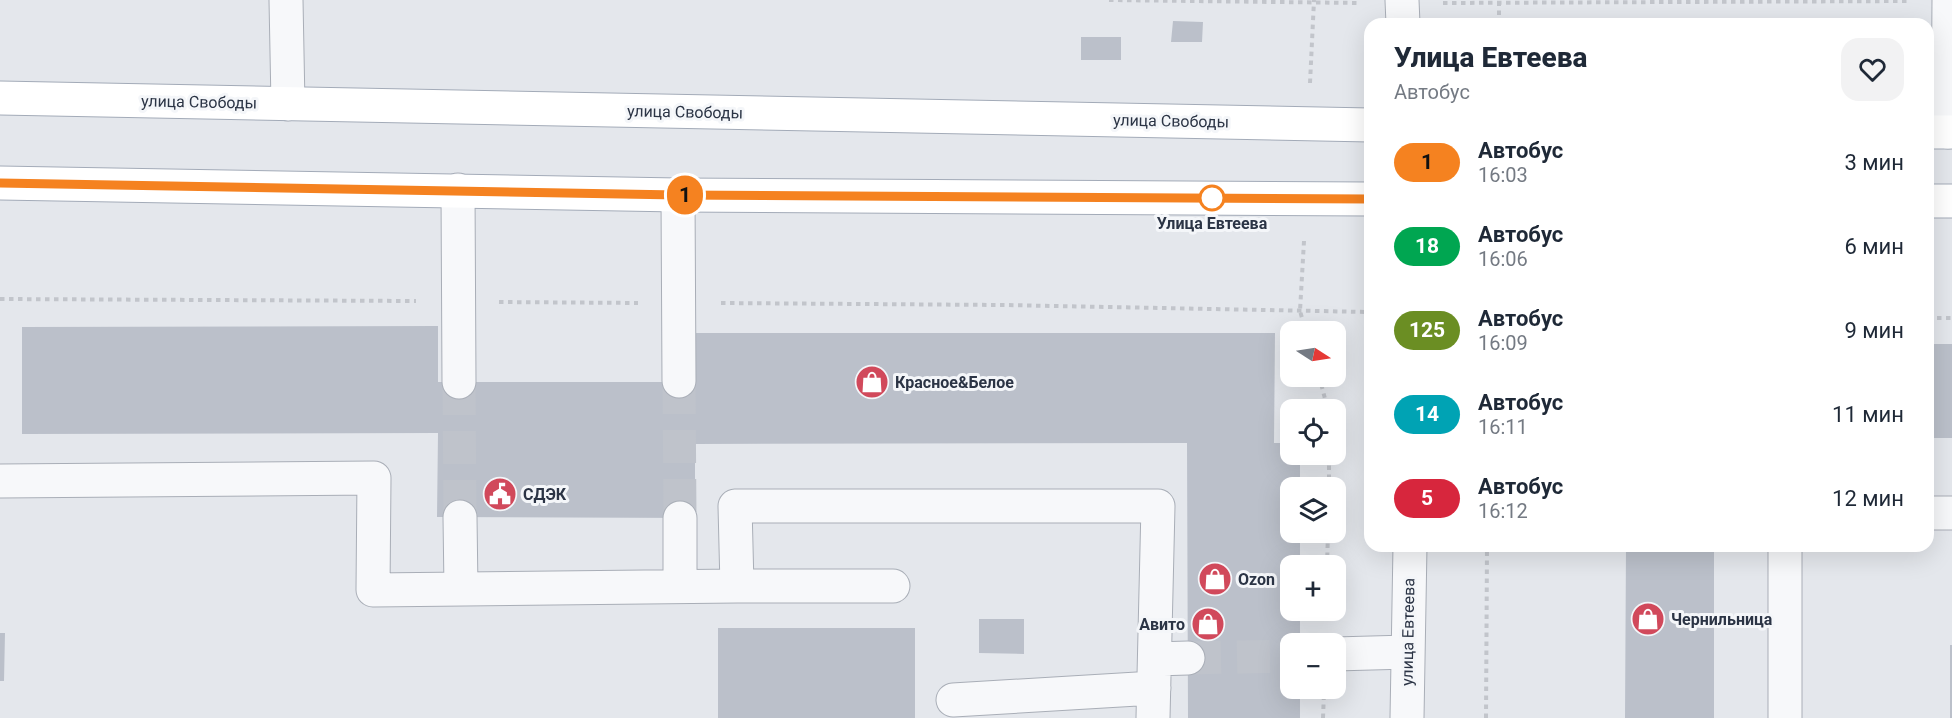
<!DOCTYPE html>
<html lang="ru">
<meta charset="utf-8">
<style>
body{margin:0;font-family:Roboto,sans-serif;background:#f2f2f3;color:#1f2937;height:100vh;display:flex;flex-direction:column;font-size:22px;white-space:nowrap}
*{box-sizing:border-box;margin:0}
p{font-size:20px;color:#747a83}
.icon{flex:none;width:33px;height:33px;fill:none;stroke:currentColor;stroke-width:2;stroke-linecap:round;stroke-linejoin:round}
.map{position:relative;flex:1;overflow:hidden}
.panel{position:absolute;left:1364px;top:18px;width:570px;height:534px;display:flex;flex-direction:column;background:#fff;border-radius:18px;box-shadow:0 6px 24px #0002}
.panel>*{flex:none}
.badge{padding:0 12px;border-radius:20px;font-size:21px;line-height:39px}
.needle{width:39px;rotate:102deg}
.buttons{position:absolute;left:1280px;top:321px;display:grid;gap:12px}
.buttons a{display:grid;place-items:center;width:66px;height:66px;border-radius:12px;background:#fff;box-shadow:0 6px 24px #0002;font-size:30px}
.map>.badge{position:absolute;translate:-50% -50%;box-shadow:0 0 0 3px #fff}
.round{display:grid;place-items:center;flex:none;width:63px;height:63px;border-radius:18px;background:#f2f2f3}
.overview{display:flex;align-items:center;justify-content:space-between;height:102px;padding:0 30px}
h1{font-size:28px;font-weight:800;line-height:45px}
ul{padding:0;list-style:none}
li{display:flex;align-items:center;gap:18px;height:84px;padding:0 30px}
li div{flex:1}
li b{display:block;font-size:22px}
li em{font-style:normal}
li .badge{min-width:66px;font-weight:700;text-align:center}
.map>svg:first-child{display:block}
.building{fill:#bbc0ca}
.lines{fill:none;stroke-linecap:round;stroke-linejoin:round}
.minor-tunnel{stroke:#bfc3cb;stroke-width:33;stroke-dasharray:33 16;stroke-linecap:butt}
.minor-casing{stroke:#a9aeb7;stroke-width:35}
.major-casing{stroke:#a3abb8;stroke-width:35}
.path{stroke:#c2c5cb;stroke-width:4;stroke-dasharray:4.5 4.5;stroke-linecap:butt}
.minor{stroke:#f7f8fa;stroke-width:33}
.major{stroke:#fff;stroke-width:33}
.line-casing{stroke:#fff;stroke-width:14}
.line{stroke:#f58220;stroke-width:9}
.stop-dot{fill:#fff;stroke:#f58220;stroke-width:3}
.labels{text-anchor:middle;dominant-baseline:central;stroke-width:6;stroke-linejoin:round;paint-order:stroke}
.street-label{font-size:16px;fill:#2b3445;stroke:#f4f6f9}
.stop-label{font-size:16px;font-weight:bold;fill:#2b3445;stroke:#f4f6f9}
.poi-label{font-size:16px;font-weight:bold;fill:#2b3445;stroke:#f4f6f9;text-anchor:start}
</style>
<div class="map">
<svg width="1952" height="718" viewBox="0 0 1952 718">
<rect width="100%" height="100%" fill="#e4e7ec"/>
<path class="building" d="M1173 21 1203 22 1202 42H1171Z
M1081 37H1121V60H1081Z
M438 326V382H695V333H1275L1274 443H1290V454H1300V488H1290V532H1300V566H1290V610H1300V644H1290V688H1300V718H1188L1187 443 695 444V518L437 517 438 433 22 434V327Z
M1928 344H1952V438H1928Z
M1626 546H1714V718H1625Z
M979 619H1024V654L979 653Z
M718 628H915V718H718Z
M0 633H5L4 681H0Z
M1950 645H1952V718H1950Z"/>
<g class="lines">
<path class="minor-tunnel" d="M679 381 680 518
M459 382 460 517
M1188 658 1290 656"/>
<g class="minor-casing">
<path id="minor" d="M286 0 288 104
M1402 0 1403 24
M1948 132 1949 0
M458 190 459 382
M678 195 679 381
M0 481 374 478 373 590 737 586 735 506H1158L1153 718
M1928 513H1952
M460 517 461 589
M680 518V586
M1785 546V718
M737 586H893
M1335 654 1408 652
M1155 659 1188 658
M953 700 1154 688
M1407 718 1410 546"/>
</g>
<g class="major-casing">
<path id="major" d="M0 98 1370 125
M1928 132H1952
M0 183 678 195 1370 199
M1928 201H1952"/>
</g>
<path class="path" d="M1109 0 1360 3
M1443 3 1909 1
M1499 24V0
M1310 83 1314 0
M1304 241 1300 311 1306 332
M0 299 416 301
M499 302 638 303
M721 303 1003 305 1370 312
M1928 318H1952
M1319 376 1328 410
M1329 488V454
M1327 566 1328 532
M1323 718 1324 692
M1486 718 1487 546"/>
<use href="#minor" class="minor"/>
<use href="#major" class="major"/>
</g>
<g class="lines">
<g class="line-casing">
<path id="line" d="M0 183 678 195 1370 199"/>
</g>
<use href="#line" class="line"/>
</g>
<defs>
<g id="shop-disc" transform="scale(1.725)"><circle r="9.5" fill="#d1495b" stroke="#f4f6f9"/><path d="M-5-2.5h2.3a2.7 3.5 0 0 1 5.4 0H5L5.5 6h-11ZM-1.5-2.5h3a1.5 2.3 0 0 0-3 0Z" fill="#fff"/></g>
<g id="civic-disc" transform="scale(1.725)"><circle r="9.5" fill="#d1495b" stroke="#f4f6f9"/><path d="M-.6-6.5H3V-4.5H.6V-3L4-1V1h2V6H-6V1h2V-1L-.6-3ZM-1.2 2.5V6h2.4V2.5Z" fill="#fff"/></g>
</defs>
<g fill-rule="evenodd">
<use href="#shop-disc" x="872" y="382"/>
<use href="#civic-disc" x="500" y="494"/>
<use href="#shop-disc" x="1215" y="579"/>
<use href="#shop-disc" x="1648" y="619"/>
<use href="#shop-disc" x="1208" y="624"/>
</g>
<circle class="stop-dot" cx="1212" cy="198" r="12"/>
<g class="labels">
<g class="street-label">
<text transform="translate(199 102) rotate(1)">улица Свободы</text>
<text transform="translate(685 112) rotate(1)">улица Свободы</text>
<text transform="translate(1171 121) rotate(1)">улица Свободы</text>
<text transform="translate(1408 632) rotate(-89)">улица Евтеева</text>
</g>
<g class="stop-label">
<text x="1212" y="223">Улица Евтеева</text>
</g>
<g class="poi-label">
<text x="895" y="382">Красное&amp;Белое</text>
<text x="523" y="494">СДЭК</text>
<text x="1238" y="579">Ozon</text>
<text x="1671" y="619">Чернильница</text>
<text x="1185" y="624" text-anchor="end">Авито</text>
</g>
</g>
</svg>
<div class="buttons">
<a><svg class="needle" viewBox="-14 -14 28 28"><path d="M0-13l5 13h-10z" fill="#e53935"/><path d="M0 13l5-13h-10z" fill="#747a83"/></svg></a>
<a><svg class="icon" aria-label="locate" viewBox="0 0 24 24"><circle cx="12" cy="12" r="6"/><path d="M12 2v4M12 18v4M2 12h4M18 12h4"/></svg></a>
<a><svg class="icon" aria-label="layers" viewBox="0 0 24 24"><path d="M12 4l9 5-9 5-9-5zM3 14l9 5 9-5"/></svg></a>
<a>+</a>
<a>−</a>
</div>
<b class="badge" style="left:685px;top:195px;background:#f58220;color:#111">1</b>
<section class="panel">
<div class="overview"><div><h1>Улица Евтеева</h1><p>Автобус</p></div><a class="round"><svg class="icon" aria-label="heart" viewBox="0 0 24 24"><path d="M12 20l-8-8c-3-5 5-10 8-4 3-6 11-1 8 4z"/></svg></a></div>
<ul>
<li><span class="badge" style="background:#f58220;color:#111">1</span><div><b>Автобус</b><p>16:03</p></div><em>3 мин</em></li>
<li><span class="badge" style="background:#00a651;color:#fff">18</span><div><b>Автобус</b><p>16:06</p></div><em>6 мин</em></li>
<li><span class="badge" style="background:#6b8e23;color:#fff">125</span><div><b>Автобус</b><p>16:09</p></div><em>9 мин</em></li>
<li><span class="badge" style="background:#00a3b4;color:#fff">14</span><div><b>Автобус</b><p>16:11</p></div><em>11 мин</em></li>
<li><span class="badge" style="background:#d7263d;color:#fff">5</span><div><b>Автобус</b><p>16:12</p></div><em>12 мин</em></li>
</ul>
</section>
</div>
